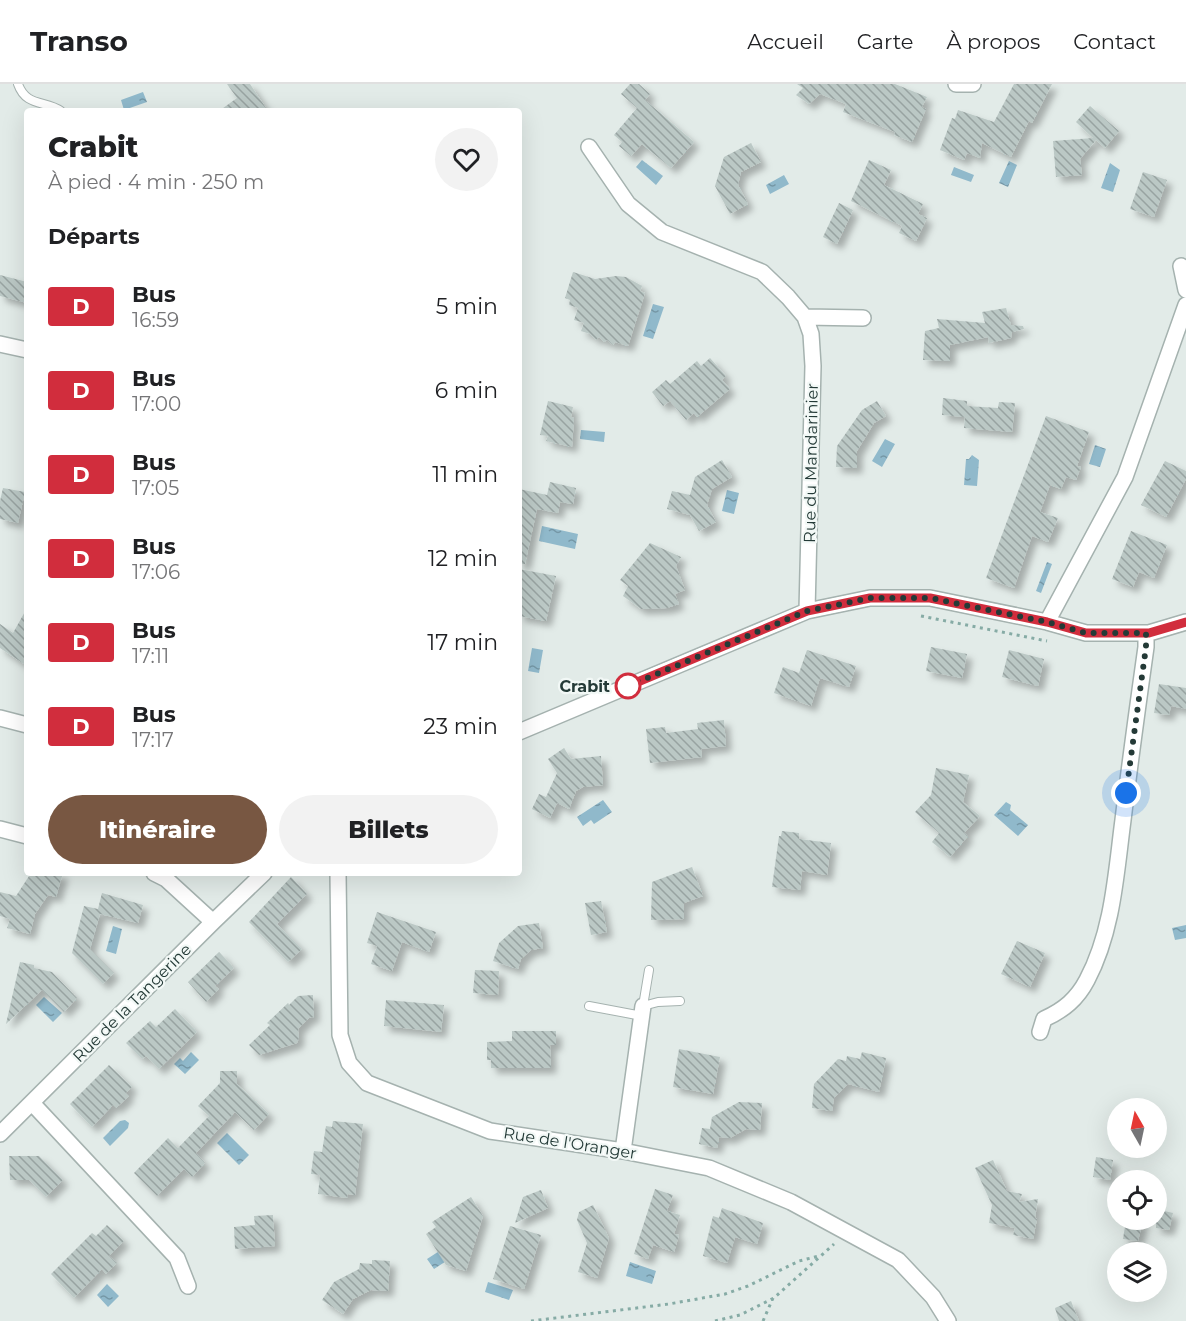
<!DOCTYPE html>
<html lang="fr">
<meta charset="utf-8">
<style>
body{margin:0;font-family:Montserrat,sans-serif;background:#f2f2f2;color:#202124;height:100vh;display:flex;flex-direction:column;font-size:22px;white-space:nowrap}
*{box-sizing:border-box;margin:0}
p{font-size:20px;color:#757577}
.icon{flex:none;width:33px;height:33px;fill:none;stroke:currentColor;stroke-width:2;stroke-linecap:round;stroke-linejoin:round}
.map{position:relative;flex:1;overflow:hidden}
.sheet{position:absolute;left:24px;top:24px;width:498px;height:768px;display:flex;flex-direction:column;background:#fff;border-radius:6px;box-shadow:0 6px 24px #0002}
.sheet>*{flex:none}
.badge{padding:0 12px;border-radius:4px;font-size:21px;line-height:39px}
.needle{width:39px;rotate:351deg}
.controls{position:absolute;left:1107px;top:1014px;display:grid;gap:12px}
.controls a{display:grid;place-items:center;width:60px;height:60px;border-radius:50%;background:#fff;box-shadow:0 6px 24px #0002;font-size:30px}
.you{position:absolute;width:30px;height:30px;margin:-15px;border:4px solid #fff;border-radius:50%;background:#1a73e8;box-shadow:0 0 0 9px #1a73e833}
.map>.badge{position:absolute;translate:-50% -50%;box-shadow:0 0 0 3px #fff}
h2{padding:0 24px;font-size:22px;line-height:54px}
.round{display:grid;place-items:center;flex:none;width:63px;height:63px;border-radius:32px;background:#f2f2f2}
.headline{display:flex;align-items:center;justify-content:space-between;height:102px;padding:0 24px}
h1{font-size:28px;font-weight:800;line-height:45px}
.primary-button{display:flex;gap:12px;margin-top:auto;padding:12px 24px}
.primary-button a{flex:1;height:69px;border-radius:36px;background:#785742;color:#fff;font-size:24px;font-weight:800;line-height:69px;text-align:center}
.primary-button a+a{background:#f2f2f2;color:#202124}
ul{padding:0;list-style:none}
li{display:flex;align-items:center;gap:18px;height:84px;padding:0 24px}
li div{flex:1}
li b{display:block;font-size:22px}
li em{font-style:normal}
li .badge{min-width:66px;font-weight:700;text-align:center}
header{display:flex;align-items:center;gap:36px;box-sizing:border-box;height:84px;padding:0 30px;background:#fff;border-bottom:2px solid #e0e0e0}
header strong{font-size:28px}
nav{display:flex;gap:33px;margin-inline-start:auto;font-size:21px}
.map>svg:first-child{display:block}
.water{fill:url(#water-ripples)}
.building{fill:url(#building-back-hatch);filter:url(#shadow)}
.lines{fill:none;stroke-linecap:round;stroke-linejoin:round}
.lane-casing{stroke:#a5b2af;stroke-width:10}
.street-casing{stroke:#a5b2af;stroke-width:18}
.path{stroke:#86aba5;stroke-width:3;stroke-dasharray:3 4.5;stroke-linecap:butt}
.lane{stroke:#fff;stroke-width:8}
.street{stroke:#fff;stroke-width:15}
.line-casing{stroke:#fff;stroke-width:14}
.line{stroke:#d12d3d;stroke-width:9}
.walk{stroke:#243a37;stroke-width:6;stroke-dasharray:0 10.8}
.stop-dot{fill:#fff;stroke:#d12d3d;stroke-width:3}
.labels{text-anchor:middle;dominant-baseline:central;stroke-width:4.5;stroke-linejoin:round;paint-order:stroke}
.street-label{font-size:16px;fill:#243a37;stroke:#f2f8f6}
.stop-label{font-size:16px;font-weight:bold;fill:#243a37;stroke:#f2f8f6;text-anchor:end}
</style>
<header>
<strong>Transo</strong>
<nav><a>Accueil</a><a>Carte</a><a>À propos</a><a>Contact</a></nav>
</header>
<div class="map">
<svg width="1186" height="1237" viewBox="0 0 1186 1237">
<defs>
<pattern id="water-ripples" width="26" height="14" patternUnits="userSpaceOnUse" patternTransform="scale(1.5)"><rect width="26" height="14" fill="#90b9cb"/><path d="M2 4q2-2 4 0t4 0M15 11q2-2 4 0t4 0" fill="none" stroke="#7597a6"/></pattern>
<pattern id="building-back-hatch" width="6" height="6" patternUnits="userSpaceOnUse" patternTransform="scale(1.5)"><rect width="6" height="6" fill="#bbc8c5"/><path d="M-1 5l2 2M0 0l6 6M5-1l2 2" fill="none" stroke="#98a3a1"/></pattern>
<filter id="shadow"><feDropShadow dx="5.5" dy="5.5" stdDeviation="3" flood-color="#0004"/></filter>
</defs>
<rect width="100%" height="100%" fill="#e2ebe8"/>
<path class="water" d="M143 8 147 18 124 26 121 16Z
M642 76 663 92 656 101 636 83Z
M1009 77 1017 81 1008 103 999 99Z
M1110 79 1120 86 1113 108 1101 104Z
M954 83 974 91 971 98 951 91Z
M784 91 789 100 770 110 766 101Z
M653 220 664 223 653 255 643 252Z
M581 346 605 348 604 358 580 355Z
M885 355 895 360 882 383 872 377Z
M1095 361 1106 365 1100 383 1089 380Z
M972 371 979 376 977 402 964 401 966 375H969Z
M727 406 739 409 734 430 722 427Z
M542 442 578 450 575 465 539 457Z
M1047 478 1052 480 1041 509 1036 507Z
M532 564 543 566 539 589 528 587Z
M603 716 612 728 594 740 591 736 583 742 577 733Z
M1006 718 1011 721 1010 726 1028 741 1018 752 994 731Z
M1186 841V854L1175 856 1172 844Z
M113 842 122 845 116 870 106 867Z
M44 913 62 929 53 938 36 921Z
M191 968 199 976 185 990 174 980 180 974 183 977Z
M125 1036 129 1039 128 1044 110 1062 103 1054 120 1037Z
M227 1049 249 1071 239 1081 217 1059Z
M444 1164 451 1174 434 1185 427 1175Z
M630 1178 656 1187 652 1200 626 1192Z
M488 1198 513 1206 509 1216 485 1208Z
M107 1200 119 1212 108 1223 97 1211Z"/>
<path class="building" d="M227 0H250L268 27H219L237 14Z
M630 0H639L650 10 645 16 694 58 671 84 642 60 631 72 619 62 622 58 614 51 637 24 621 10Z
M797 0H895L927 13 922 23 926 25 912 58 894 51 895 48 843 28 846 20 820 10 809 20 796 11 803 4Z
M1014 0H1052L1032 39 1029 37 1011 73 982 59 980 74 967 69 964 76 940 66 952 34 955 35 958 26 994 38Z
M1090 22 1119 47 1105 64 1096 56 1080 75 1082 91 1056 93 1053 57 1093 54 1076 38Z
M751 59 761 78 741 88 738 101 748 120 730 130 715 102 724 73Z
M869 76 891 86 884 101 923 120 918 130 927 134 916 157 899 149 902 142 851 117Z
M1143 88 1167 96 1154 133 1130 125Z
M839 119 853 126 837 160 823 153Z
M573 188 595 195 616 192 626 193 642 202 640 207 645 209 628 262 615 258 613 261 607 256 604 258 599 253 596 256 590 250 581 247 584 239 574 236 578 224 569 221 570 216 565 214Z
M0 191 27 198V219L0 212Z
M1006 224 1011 241 1023 242 1024 245 1012 248 1011 254 989 259 988 253 950 261V277L923 276 925 247 939 244 937 235 985 239 982 228Z
M710 274 726 292 722 296 730 305 697 333 694 329 686 336 670 317 663 322 652 308 666 296 670 300 697 277 701 282Z
M943 314 967 317V322L998 324 999 318 1015 319 1012 348 964 344 965 333 942 331Z
M548 317 573 323 571 333 574 334 572 363 546 357 548 352 540 351Z
M877 317 886 332 874 339 857 367V384L836 383 837 362 862 326Z
M1046 332 1089 348 1077 382 1081 383 1076 396 1066 393 1061 405 1050 401 1040 428 1058 434 1048 458 1032 452 1014 504 986 494Z
M722 376 732 393 712 405 707 421 716 438 699 447 690 431 667 425 672 407 690 411 695 393Z
M1165 377 1186 387V395L1166 433 1141 421Z
M550 398 576 404 573 420 560 418 558 429 537 425 525 480H519V405L547 411Z
M3 404 25 408 18 439 0 435V417Z
M1131 447 1167 461 1154 494 1139 488 1133 503 1112 495Z
M650 459 681 473 676 482 685 506 675 510 679 520 667 524 641 525 623 512 628 502 620 496Z
M519 485 556 492 546 537 519 532Z
M27 524V582L0 564V540L13 549Z
M931 563 967 570 962 594 926 587Z
M807 566 856 582 849 603 820 594 811 622 774 609 783 583 799 589Z
M1009 566 1044 575 1038 602 1002 593Z
M1159 600 1186 604V625L1171 622 1169 631 1154 629Z
M724 636 726 662 701 665 702 673 650 679 646 645 665 643 666 649 698 645 697 639Z
M564 664 571 675 601 672 603 701 583 703 576 707 569 725 557 719 550 734 532 725 539 710 546 713 557 689 548 675Z
M936 684 969 691 963 718 980 732 964 749 968 752 950 773 932 758 939 749 915 728 931 711Z
M782 747 799 749V755L831 759 827 791 802 787 800 806 772 803 779 752H781Z
M692 783 703 812 684 819V835L651 836 652 798Z
M31 789H63L56 813 48 811 35 830 30 850 7 844 10 835 0 832V808L16 812Z
M291 793 307 810 277 840 302 865 288 878 249 838Z
M102 809 143 821 138 839 100 830 90 865 114 889 103 900 72 869 84 822 98 825Z
M601 817 607 848 591 851 585 819Z
M377 828 436 848 429 868 402 858 392 887 371 880 377 862 367 859Z
M539 839 543 864 531 866 521 875 518 885 493 877 499 859 518 842Z
M1017 857 1045 869 1030 903 1001 890Z
M219 868 234 884 215 902 219 905 206 918 188 898Z
M20 878 34 881V884L52 888 77 914 64 928 42 906 6 940Z
M475 886 499 887 498 911 473 909Z
M313 911 314 933 309 934 298 945 299 954 297 959 259 971 249 961 270 941 267 939 288 919 289 921 298 912Z
M386 916 444 921 441 948 384 942Z
M175 925 197 948 159 985 146 972 142 975 126 959 150 937 156 943Z
M512 947H556V961H550L551 984H491V976H487V958L512 957Z
M679 965 720 973 713 1010 673 1003Z
M862 968 886 974 879 1008 848 1000 834 1014 832 1027 812 1024 814 1000 838 975 846 977 847 972 860 975Z
M109 981 132 1003 126 1009 129 1012 116 1024 113 1021 92 1043 70 1020Z
M220 987H237V1000L269 1030 254 1046 235 1028 196 1069 205 1079 192 1093 184 1085 157 1112 134 1089 168 1054 178 1064 209 1032 198 1022 220 999Z
M739 1018 762 1019 760 1046 746 1045 730 1054 719 1053 717 1064 699 1060 702 1044 710 1045 712 1033Z
M333 1037 363 1040 355 1111 348 1110 347 1114 318 1110 320 1091 311 1090 314 1067 322 1068 326 1042 332 1043Z
M9 1072H39L63 1096 46 1113 29 1096H10Z
M1096 1073 1113 1076 1110 1096 1093 1093Z
M993 1076 1007 1107 1022 1110 1019 1118 1038 1115 1035 1134 1037 1135 1033 1155 1013 1151 1015 1144 989 1139 992 1121 975 1084Z
M655 1105 673 1111 667 1127 680 1131 674 1150 679 1151 674 1168 653 1161 648 1175 634 1170Z
M541 1106 548 1124 515 1139 523 1113Z
M471 1113 483 1132 466 1187 446 1181 426 1150 436 1143 432 1138Z
M593 1121 609 1154 597 1194 578 1188 587 1159 577 1136 579 1128Z
M722 1124 763 1139 757 1160 735 1153 727 1179 703 1172 713 1132 719 1134Z
M1156 1125 1173 1129 1169 1146 1156 1144Z
M273 1131 275 1162 235 1165 234 1143 255 1141 254 1132Z
M1126 1136H1143L1138 1157 1123 1155Z
M107 1141 124 1157 109 1172 117 1179 106 1190 102 1185 74 1214 51 1190 92 1149 96 1152Z
M510 1142 541 1151 524 1205 493 1195Z
M372 1176 390 1177 388 1207 371 1206 353 1215 343 1230 322 1216 334 1198 359 1185 360 1179 372 1180Z
M1071 1217 1079 1237H1059L1055 1224Z"/>
<g class="lines">
<g class="lane-casing">
<path id="lane" d="M18 0C26 23 45 16 61 27
M649 886 643 922 658 918 680 917
M589 922 642 932"/>
</g>
<g class="street-casing">
<path id="street" d="M956 0H973
M589 63 628 120 662 148 762 188 788 213 805 233 811 250 813 282 807 527
M1181 182 1186 206
M805 233 863 234
M0 260 27 266
M1047 538 1125 393 1186 221
M0 634 27 641
M519 648 807 527 870 514H930L1047 538 1086 549H1149L1186 538
M0 745 27 752
M154 789 166 795 213 838
M338 789 340 951 349 979 367 999 490 1047 623 1067 709 1084 791 1118 898 1176 933 1213 948 1237
M1040 948 1044 935C1064 926 1077 915 1087 896 1113 847 1116 789 1123 736 1130 678 1138 620 1146 563V549
M33 1020 177 1174 188 1202
M0 1050 213 838 264 789
M623 1067 643 922"/>
</g>
<path class="path" d="M921 532 1047 557
M531 1237 669 1220 725 1210 748 1202 799 1177 819 1172
M715 1237 740 1231 774 1214 834 1160
M763 1237 773 1214"/>
<use href="#lane" class="lane"/>
<use href="#street" class="street"/>
</g>
<g class="lines">
<g class="line-casing">
<path id="line" d="M628 602 807 527 870 514H930L1047 538 1086 549H1149L1186 538"/>
</g>
<use href="#line" class="line"/>
<path class="walk" d="M628 602 807 527 870 514H930L1047 538 1086 549H1146V563L1126 709"/>
</g>
<circle class="stop-dot" cx="628" cy="602" r="12"/>
<g class="labels">
<g class="street-label">
<text transform="translate(811 379) rotate(-89)">Rue du Mandarinier</text>
<text transform="translate(132 919) rotate(-45)">Rue de la Tangerine</text>
<text transform="translate(570 1059) rotate(9)">Rue de l'Oranger</text>
</g>
<g class="stop-label">
<text x="610" y="602">Crabit</text>
</g>
</g>
</svg>
<div class="controls">
<a><svg class="needle" viewBox="-14 -14 28 28"><path d="M0-13l5 13h-10z" fill="#e53935"/><path d="M0 13l5-13h-10z" fill="#757577"/></svg></a>
<a><svg class="icon" aria-label="locate" viewBox="0 0 24 24"><circle cx="12" cy="12" r="6"/><path d="M12 2v4M12 18v4M2 12h4M18 12h4"/></svg></a>
<a><svg class="icon" aria-label="layers" viewBox="0 0 24 24"><path d="M12 4l9 5-9 5-9-5zM3 14l9 5 9-5"/></svg></a>
</div>
<div class="you" style="left:1126px;top:709px"></div>
<section class="sheet">
<div class="headline"><div><h1>Crabit</h1><p>À pied · 4 min · 250 m</p></div><a class="round"><svg class="icon" aria-label="heart" viewBox="0 0 24 24"><path d="M12 20l-8-8c-3-5 5-10 8-4 3-6 11-1 8 4z"/></svg></a></div>
<h2>Départs</h2>
<ul>
<li><span class="badge" style="background:#d12d3d;color:#fff">D</span><div><b>Bus</b><p>16:59</p></div><em>5 min</em></li>
<li><span class="badge" style="background:#d12d3d;color:#fff">D</span><div><b>Bus</b><p>17:00</p></div><em>6 min</em></li>
<li><span class="badge" style="background:#d12d3d;color:#fff">D</span><div><b>Bus</b><p>17:05</p></div><em>11 min</em></li>
<li><span class="badge" style="background:#d12d3d;color:#fff">D</span><div><b>Bus</b><p>17:06</p></div><em>12 min</em></li>
<li><span class="badge" style="background:#d12d3d;color:#fff">D</span><div><b>Bus</b><p>17:11</p></div><em>17 min</em></li>
<li><span class="badge" style="background:#d12d3d;color:#fff">D</span><div><b>Bus</b><p>17:17</p></div><em>23 min</em></li>
</ul>
<div class="primary-button"><a>Itinéraire</a><a>Billets</a></div>
</section>
</div>
